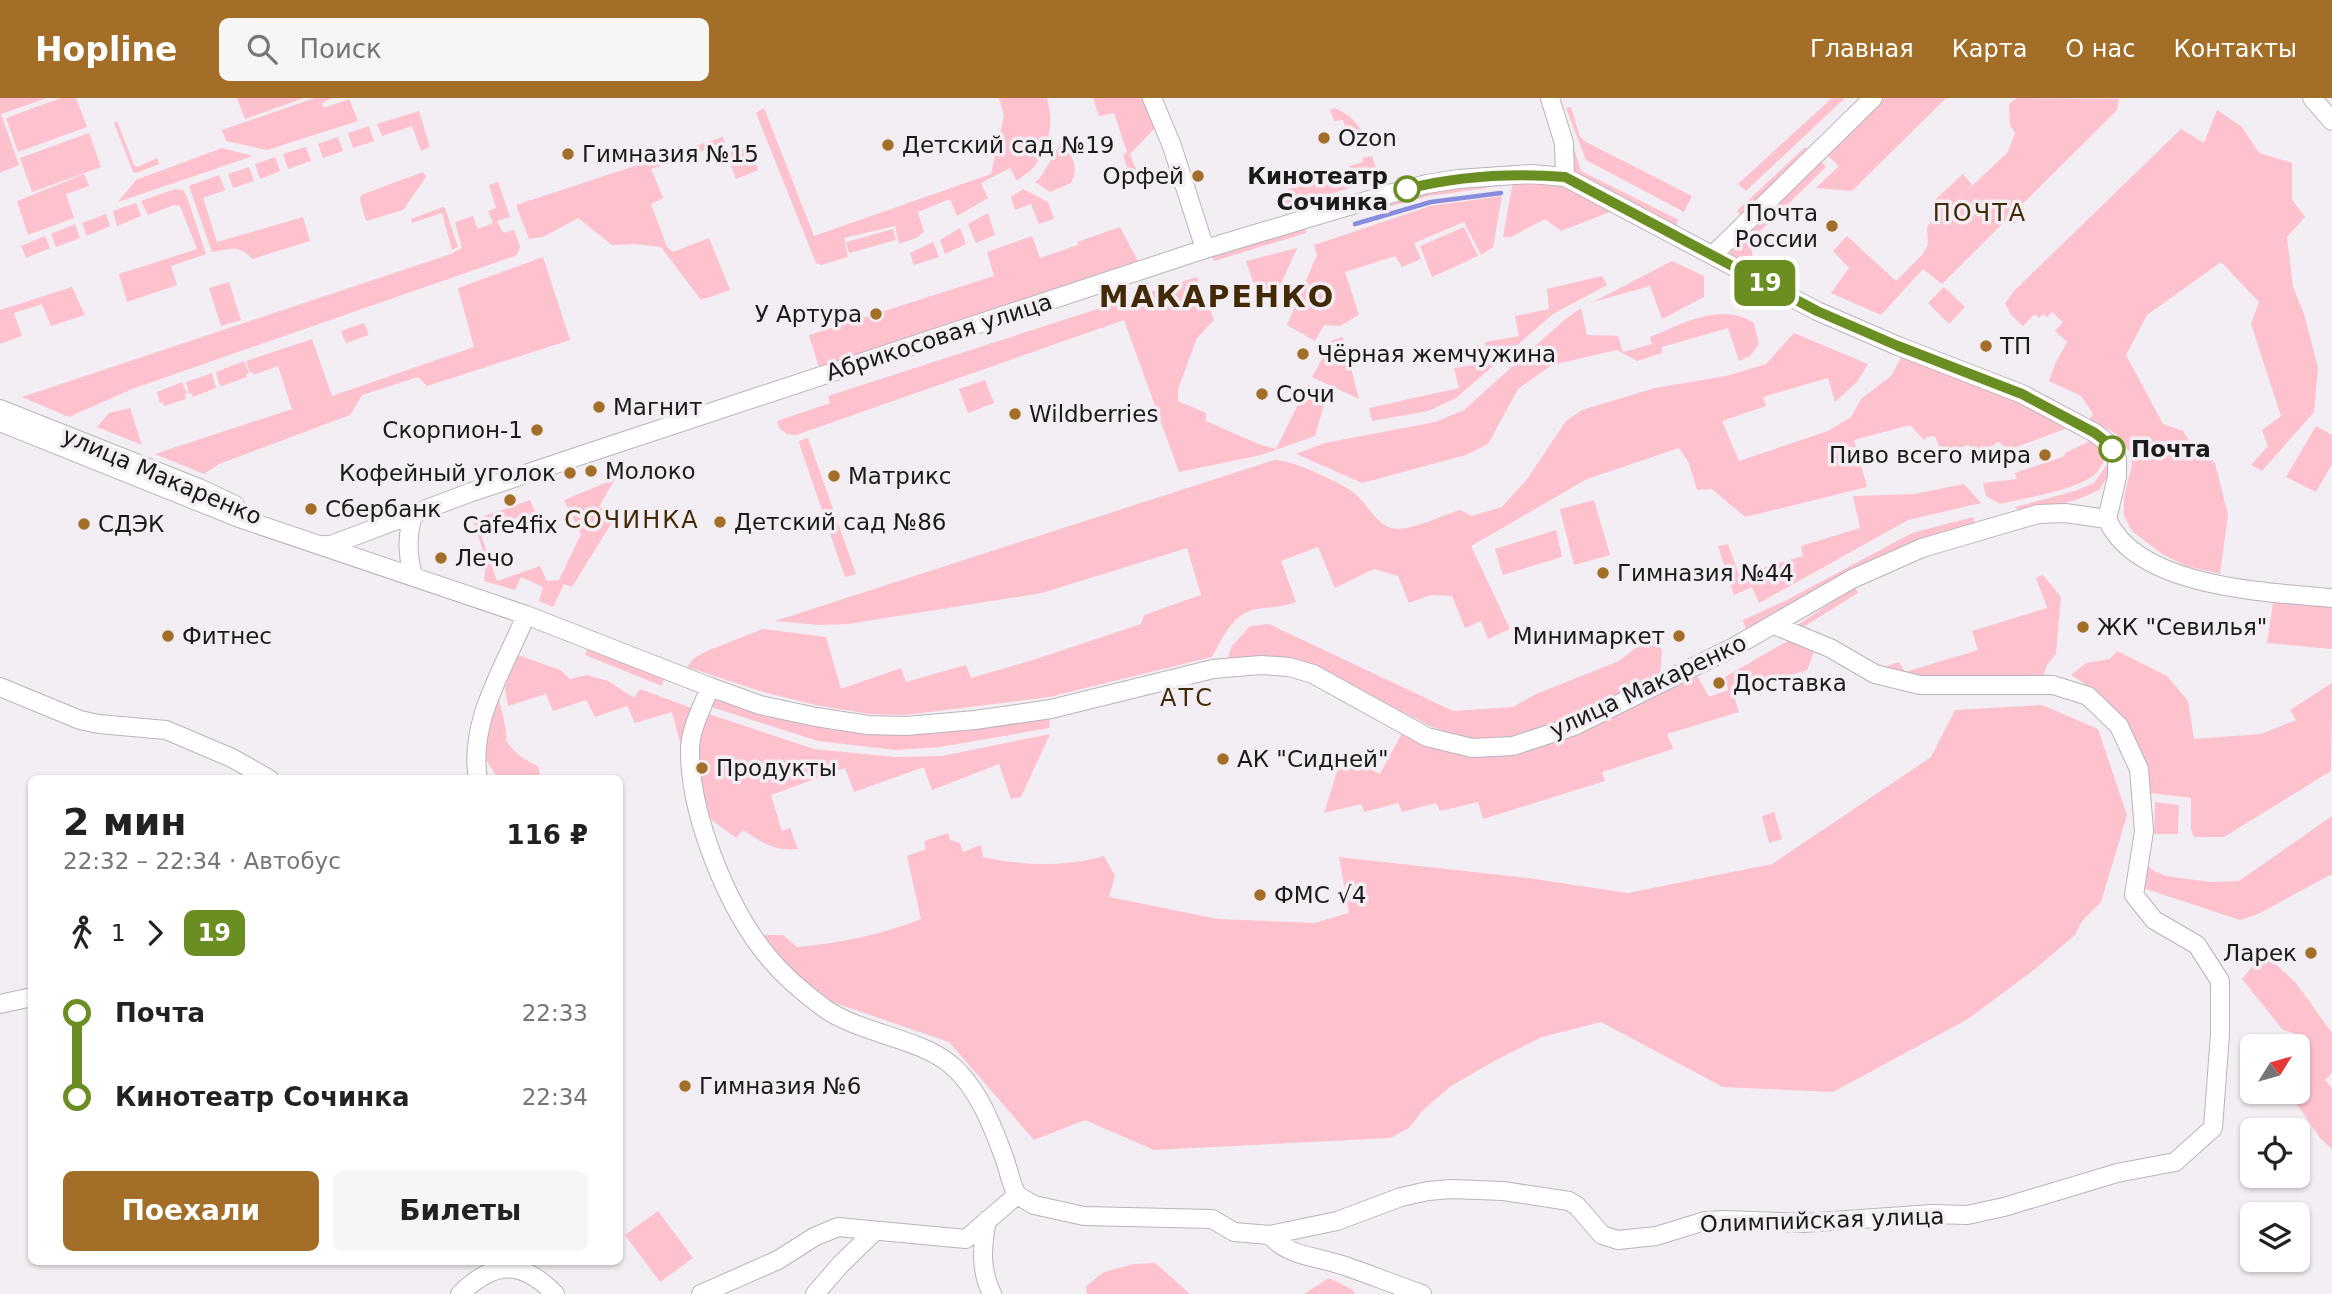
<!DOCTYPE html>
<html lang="ru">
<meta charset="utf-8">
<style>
body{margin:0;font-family:"DejaVu Sans",sans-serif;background:#f6f6f6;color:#222;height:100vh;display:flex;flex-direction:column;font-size:26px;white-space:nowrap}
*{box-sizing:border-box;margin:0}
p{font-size:23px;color:#767676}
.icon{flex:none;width:38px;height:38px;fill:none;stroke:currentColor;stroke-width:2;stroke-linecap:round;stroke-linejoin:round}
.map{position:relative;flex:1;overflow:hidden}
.side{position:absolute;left:28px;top:677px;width:595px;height:490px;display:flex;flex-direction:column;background:#fff;border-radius:10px;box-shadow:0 2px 5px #0004}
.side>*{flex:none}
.badge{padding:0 14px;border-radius:10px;font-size:24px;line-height:46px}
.needle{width:46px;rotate:53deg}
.buttons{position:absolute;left:2240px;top:936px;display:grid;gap:14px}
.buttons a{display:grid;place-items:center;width:70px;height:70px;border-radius:10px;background:#fff;box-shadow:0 2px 5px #0004;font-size:35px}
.map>.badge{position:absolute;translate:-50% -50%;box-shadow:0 0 0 4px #fff}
.legs{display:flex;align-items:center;gap:10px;height:77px;padding:0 35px;font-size:23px}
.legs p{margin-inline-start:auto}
.summary{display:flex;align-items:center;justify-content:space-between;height:119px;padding:0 35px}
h1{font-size:38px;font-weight:800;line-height:52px}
.action{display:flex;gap:14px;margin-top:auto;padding:14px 35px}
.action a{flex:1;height:80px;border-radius:10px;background:#a36f28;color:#fff;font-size:28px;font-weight:800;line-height:80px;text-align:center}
.action a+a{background:#f6f6f6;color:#222}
ul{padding:0 35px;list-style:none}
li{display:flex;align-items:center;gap:24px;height:84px;font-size:26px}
li i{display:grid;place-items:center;width:10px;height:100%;margin:0 9px;background:currentColor}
li i::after{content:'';width:18px;height:18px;margin:-9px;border:5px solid;border-radius:50%;background:#fff}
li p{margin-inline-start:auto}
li:first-child i{background:linear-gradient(#0000 50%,currentColor 0)}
li:last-child i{background:linear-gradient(currentColor 50%,#0000 0)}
header{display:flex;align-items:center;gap:42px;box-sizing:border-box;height:98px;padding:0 35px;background:#a36f28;color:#fff}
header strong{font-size:33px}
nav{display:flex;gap:38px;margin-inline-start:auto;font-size:24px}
.search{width:490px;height:63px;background:#f6f6f6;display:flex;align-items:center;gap:18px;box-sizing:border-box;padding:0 24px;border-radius:10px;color:#767676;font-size:26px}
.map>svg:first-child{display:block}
.green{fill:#fdc2cd}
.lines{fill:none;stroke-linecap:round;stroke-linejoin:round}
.stream{stroke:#878cdd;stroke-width:4.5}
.minor-casing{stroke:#b8b4b9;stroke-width:20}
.minor{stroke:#fff;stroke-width:18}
.line-1-casing{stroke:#fff;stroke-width:16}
.line-1{stroke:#6b8e23;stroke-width:10}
.poi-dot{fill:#a36f28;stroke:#f3eef3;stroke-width:2.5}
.stop-1-dot{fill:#fff;stroke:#6b8e23;stroke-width:3.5}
.labels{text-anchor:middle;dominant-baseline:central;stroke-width:7;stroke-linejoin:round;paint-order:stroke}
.poi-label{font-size:23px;fill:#1c1a1c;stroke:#f3eef3;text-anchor:start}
.stop-label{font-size:23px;font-weight:bold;fill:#1c1a1c;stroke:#f3eef3;text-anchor:end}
.street-label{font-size:23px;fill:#1c1a1c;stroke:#f3eef3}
.neighbourhood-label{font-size:24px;letter-spacing:2px;fill:#432a07;stroke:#f3eef3}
.district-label{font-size:30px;font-weight:bold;letter-spacing:2px;fill:#432a07;stroke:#f3eef3}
</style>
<header>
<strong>Hopline</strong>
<div class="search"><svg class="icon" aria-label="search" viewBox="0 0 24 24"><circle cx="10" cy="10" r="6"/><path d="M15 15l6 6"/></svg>Поиск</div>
<nav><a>Главная</a><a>Карта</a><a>О нас</a><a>Контакты</a></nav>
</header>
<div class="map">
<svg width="2332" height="1196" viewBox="0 0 2332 1196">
<rect width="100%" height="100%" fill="#f3eef3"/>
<path class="green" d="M0 0H47L1 16 19 67 0 75Z
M61 0H76L87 29 18 54 6 20Z
M237 0H304L245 21Z
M315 0H332L322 5 324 10 349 1 358 23 267 52 226 43 222 32Z
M999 0H1047C1054 24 1050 48 1034 69 1030 74 1022 78 1017 83L1010 70 981 85 988 100 957 118 950 101 918 114 924 134 916 140 899 146 895 128 844 140 848 159 821 167 816 165 756 15 764 10 814 138 991 76 1004 18Z
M1093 0H1147L1158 27 1130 56 1139 80 1131 82 1123 57 1127 54 1114 15 1099 18Z
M1832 0H1845L1746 93 1738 86Z
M1884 0H1946L1852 93 1816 90 1839 68 1827 57Z
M2017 0 2119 1 2117 12 1942 186 1923 171 1881 217 1831 195 1849 170 1833 153 1847 138 1896 183 1922 157 1928 147 1927 128 1939 118 1935 102 1963 76 1972 87 1954 105 2008 54 2015 35 2010 27 2009 6Z
M1571 9 1580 39 1586 44 1692 98 1684 114 1586 62 1566 10Z
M1335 10C1346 15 1356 22 1361 33L1349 39 1343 22 1334 23 1330 12Z
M1562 12 1581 73 1679 122 1673 131 1569 75Z
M2217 12 2242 29 2259 55 2292 65V102L2305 119 2287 139 2293 189 2304 216 2318 270 2314 314 2262 373 2251 367 2268 348 2262 332 2281 318 2251 226 2259 204 2221 164 2147 217 2126 257 2163 326 2183 333 2194 350 2215 365 2228 417 2220 476 2186 468 2162 456 2132 433 2124 418V399L2132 367 2129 353 2116 336 2090 321 2093 316 2081 298 2049 283 2055 266 2067 244 2055 233 2063 224 2052 214 2047 219 2043 216 2039 220 2035 216 2023 228 2011 217 2005 205 2015 192 2181 31 2204 45Z
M419 13 430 49 421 53 412 28 382 38 377 26Z
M117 23 134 67 137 69 157 60 159 66 136 75 133 74 114 25Z
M369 28 374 43 353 50 348 35Z
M89 35 101 69 32 94 20 60Z
M338 39 343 53 323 60 318 46Z
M723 39 725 45 651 71 663 100 651 106 667 149 673 154 709 140 730 192 701 202 661 149 635 146 612 147 578 120 543 139 529 141 516 107Z
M1061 45C1073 57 1079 69 1071 85L1050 94 1035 84 1040 80Z
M749 48 758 72 736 81 726 55Z
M306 49 311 63 288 71 283 56Z
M1805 49 1811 54 1743 120 1737 113Z
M222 50 253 58 118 104 136 82Z
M1372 58 1378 76 1376 82 1288 109 1282 93 1350 74 1349 68 1363 64 1362 60Z
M275 59 280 73 260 81 255 66Z
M1820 62 1826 69 1755 138 1749 132Z
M249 69 254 83 233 90 228 76Z
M423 74 426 79 403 112 366 123 360 102 361 97Z
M84 76 89 88 66 96 74 120 28 137 17 103Z
M219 77 225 92 203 100 217 144 303 119 310 143 252 161C239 146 230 151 212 154L189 88Z
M1485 83 1487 90 1429 98 1373 113 1371 107 1426 91Z
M1513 83 1563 86 1615 112 1561 133 1545 121 1511 139H1503Z
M498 84 510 119 497 123 503 135 514 132 520 149 517 157 132 291 69 319 22 299 451 156 462 150 455 124 473 118 478 131 493 125 488 113 496 110 489 87Z
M175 91 183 92 187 99 206 156 171 168 177 187 127 204 119 176 197 151 180 108 174 107 148 117 141 103Z
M1023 91 1048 104 1054 121 1039 126 1031 106 1015 112 1011 99Z
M1502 98 1493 149 1481 157 1464 124 1414 145 1421 161 1402 169 1395 158 1345 174 1359 217 1340 228 1324 227 1315 243 1287 227 1317 157 1314 147 1430 108Z
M136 105 141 118 117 128 113 113Z
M443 109 445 110 458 149 452 152 442 115 412 125 411 121Z
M988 115 995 137 976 145 968 126Z
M106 116 110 128 87 138 82 125Z
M75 126 80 140 56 149 51 136Z
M1303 126 1306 135 1214 163 1210 155Z
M1120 129 1138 163 819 270 809 237 994 178 987 154 1032 138 1040 160 1078 147 1077 144Z
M1464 129 1478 158 1432 179 1420 148Z
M960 130 966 146 945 156 940 142Z
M893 131 896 142 849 155 846 144Z
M45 138 50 150 26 160 21 148Z
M1743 139 1751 146 1753 162 1747 170 1728 157Z
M933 144 939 159 914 167 910 155Z
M1297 150 1277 195 1259 201 1246 163Z
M543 159 570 242 427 288 418 279 362 297 350 317 219 366 204 376 155 356 292 311 278 268 254 277 252 274 250 275 246 263 312 241 332 298 474 249 458 190Z
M1672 163 1704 178V199L1662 221 1650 188 1593 204Z
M1602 178 1607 187 1553 216 1456 300 1428 313 1372 323 1369 310 1459 290 1454 270 1488 264 1485 244 1519 238 1515 218 1549 211 1547 191Z
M1197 179 1214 222 1197 240 1178 291V303L1206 315V323L1261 347 1276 351 1308 286 1327 296 1315 338 1261 357 1179 374 1124 222 796 337 787 336 780 331 777 323 830 305 828 298Z
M229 184 241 222 221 228 209 190Z
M72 189 85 217 51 228 42 206 14 215 22 238 0 246V212Z
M1944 189 1965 209 1949 226 1928 205Z
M1581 210 1587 237 1618 238 1623 254 1652 246 1650 239 1652 238C1685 225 1721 204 1754 225L1759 246 1750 258 1739 263 1728 230 1662 249V255L1637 263 1617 252 1552 267 1518 291 1488 346 1466 357 1362 385 1296 356 1325 345 1435 324 1464 312 1563 223Z
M364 225 369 237 346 245 341 233Z
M1794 235 1868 266 1857 284 1835 304 1828 280 1763 299 1766 308 1722 323 1739 363 1828 333 1851 319 1861 301 1891 278 1903 256 2064 322 2065 331 2008 352 1999 344 1975 357 1969 347 1941 354 1935 338 1927 339 1924 342 1910 327 1854 342 1867 389 1745 419 1712 391 1697 392 1689 365 1679 350 1587 381 1471 448 1510 531 1488 541 1481 523 1465 530 1452 498 1431 497 1409 505 1398 478 1374 471 1335 490 1318 449 1281 463 1296 504C1281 509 1272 509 1257 511 1233 514 1223 540 1212 559L1049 599 905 617 870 616 820 608 763 594 687 569 694 560 709 552 763 531 826 539 841 591 901 570 906 584 966 567 971 580 1033 562 1141 526 1144 517 1201 497 1187 450 1042 495 848 526 819 527 775 523 1274 362C1293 362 1337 383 1353 394 1368 405 1377 431 1398 431 1413 431 1444 417 1460 412L1472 418 1502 409 1528 380 1566 323 1582 312 1655 290 1726 278 1766 266Z
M1343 239 1359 301 1312 279 1332 242Z
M244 263 249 275 246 277 247 279 222 288 219 286 216 274Z
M212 275 216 290 193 299 191 295 189 296 186 284Z
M985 282 994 305 968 315 959 291Z
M182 284 187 295 185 297 186 301 164 308 163 304 160 305 157 294Z
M130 310 142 347 97 329 109 315Z
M2316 328 2332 337V366L2316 394 2286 379Z
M808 340 856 476 845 479 800 348 799 343Z
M2092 342 2101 353 2104 363C2100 370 2097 376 2090 380 2069 393 2025 400 2000 406L1986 398 1983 385 2017 381 2015 375 2065 358V355Z
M2106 368 2112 372 2099 392 2079 401 2022 416 2015 409 2075 393 2094 385Z
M615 381 599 409 616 418 572 489 564 486 553 509 539 503 543 489 521 479 515 492 484 483 486 463 473 422 530 402 535 414 530 415 534 427 532 428 526 416 480 434 497 483 540 468 547 483 559 482 581 436 564 402Z
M1964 386 1981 405 1908 422 1759 505 1752 489 1734 497 1718 448 1728 446 1739 477 1803 458 1801 448 1860 430 1853 398 1914 396Z
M1594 402 1610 457 1574 467 1560 411Z
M1973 419 1977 430 1861 468 1746 532 1743 522 1783 504 1912 435Z
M1556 432 1562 459 1503 477 1495 451Z
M2043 477 2061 499 2056 556 2047 567 2043 579 1921 583 1875 572 1899 564 1905 574 1978 552 1972 533 2047 510 2036 480Z
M1855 489 1858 495 1800 531 1796 528Z
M2274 499 2332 506V551L2267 545Z
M1269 526 1453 613 1513 609 1536 596 1619 563 1652 537 1662 553 1660 577 1573 620 1510 640 1471 641 1432 629 1314 568 1288 559 1227 561 1232 548 1250 528Z
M1791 541 1815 551 1807 572 1733 595 1739 614 1667 636 1673 651 1602 674 1605 683 1483 721 1478 704 1440 713 1436 705 1402 714 1398 705 1364 714 1361 706 1324 715 1339 667 1344 658 1380 676 1403 633C1422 642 1458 658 1479 659 1547 661 1636 607 1696 576L1709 599 1728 592 1725 579Z
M589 548 664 580 662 588 585 557Z
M2117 553 2167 578 2188 603 2194 641 2261 636 2296 622 2290 612 2332 585 2331 673 2224 739H2194L2191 731V700L2150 695 2094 592 2071 577 2086 565 2110 561Z
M518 557 560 572 570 581 587 577 608 583 634 600 640 591 694 611 686 667H682L681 648 672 614 635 625 627 608 595 619 586 602 553 613 546 596 508 608 505 589Z
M495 585C497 598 509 633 506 643 515 655 524 663 538 668L541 681H498L476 645Z
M720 598 831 632 905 636 1046 616 1050 621 1049 630 940 649 895 652 818 643 711 609 715 601Z
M2042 607 2098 631 2127 717 2101 804 2082 823 2075 837 2035 871 1968 921 1833 994 1723 989 1601 924 1542 939 1498 961 1451 988 1423 1012 1409 1030 1390 1040 1154 1052 1085 1022 1034 1042 949 944 832 904 803 881 756 837H783L797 849C840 845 881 837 921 821L907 758 926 751 924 743 948 735 950 742 960 745 963 754 981 747 983 759C1023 768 1065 769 1104 758L1115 778 1109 799 1218 821 1314 825 1349 815 1339 759 1528 780 1628 795 1772 766 1931 659 1955 612Z
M706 615 814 651 895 659 942 658 1050 636 1021 699 1011 701 999 666 932 692 924 669 854 694 845 670 771 697 782 733 790 730 798 751C774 754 761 744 743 732L736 740 713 723 702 710 698 678 709 676 707 663 696 664 698 634Z
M2155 704 2179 707 2178 736H2154Z
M1774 714 1782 741 1769 745 1762 718Z
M2332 718V776L2258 816 2240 822 2143 790V762L2152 772 2166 778 2210 784 2239 783Z
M2264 855 2296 885 2332 935V975L2325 982 2332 990V1051L2320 1040 2289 994H2298V950L2301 945 2294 935 2283 932 2242 881Z
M658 1113 693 1160 660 1184 625 1137Z
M1155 1165 1190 1196H1087L1086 1188 1104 1174 1134 1166Z
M1329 1180 1353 1192 1355 1196H1304Z"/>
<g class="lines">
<path class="stream" d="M1355 126 1431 104 1501 95"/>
<g class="minor-casing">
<path id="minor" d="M1152 0 1172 48 1205 151
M1550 0 1564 45 1565 79
M2312 0 2332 23
M1713 157 1873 0
M0 311 199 390 235 407
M0 324 239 420 526 517 710 589 760 607 816 619 868 627 906 628 975 622 1051 611 1213 571 1261 567 1289 569 1313 576 1427 639 1472 650 1513 648 1574 628 1734 549 1852 481 1922 450 2038 416 2065 415 2107 421
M413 416C407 440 407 453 413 478
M2107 421C2137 490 2267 494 2332 500
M324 447 328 448 469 395 582 357 1205 151 1389 96 1427 86 1458 81 1531 76 1565 79 1817 213 1898 248 2022 296 2095 335 2109 346 2117 361V379L2107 421
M0 589 80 622 99 626 166 632 232 660 269 681
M710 589C703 608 691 629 690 650 689 715 727 810 769 860 784 878 805 896 824 910 861 936 916 939 950 966 978 989 993 1029 1005 1062 1009 1074 1011 1086 1017 1097
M478 681C468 623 505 569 526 517
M0 906 32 899
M987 1122C982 1147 980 1173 992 1196
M1270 1137C1288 1159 1320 1159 1345 1168 1371 1177 1396 1187 1422 1196
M460 1196C494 1163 521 1161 555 1196
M701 1196 778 1162 814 1139 838 1129 966 1141 1017 1097 1034 1107 1084 1118 1212 1121 1234 1134 1270 1137 1337 1123 1401 1099 1428 1093 1451 1091 1503 1093 1569 1103 1577 1108 1602 1137 1618 1142 1656 1138 1705 1123 1725 1122 1804 1125 1932 1116 1967 1117 2004 1109 2117 1075 2175 1064 2213 1030 2220 936V883L2197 847 2154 822 2134 797 2144 733 2139 671 2119 628 2088 598 2053 587H1920L1875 576 1830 550 1774 527
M815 1196 841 1166 875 1133"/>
</g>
<use href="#minor" class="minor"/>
</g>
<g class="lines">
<g class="line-1-casing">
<path id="line-1" d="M1407 91C1459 78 1512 75 1565 79L1817 213 1898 248 2022 296 2095 335 2109 346 2112 351"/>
</g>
<use href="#line-1" class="line-1"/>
</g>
<g class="poi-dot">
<circle cx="1324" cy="40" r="7"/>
<circle cx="888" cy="47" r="7"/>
<circle cx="568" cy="56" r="7"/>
<circle cx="1198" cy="78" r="7"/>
<circle cx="1832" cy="128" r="7"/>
<circle cx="876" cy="216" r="7"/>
<circle cx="1986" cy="248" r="7"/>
<circle cx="1303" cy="256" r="7"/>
<circle cx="1262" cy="296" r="7"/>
<circle cx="599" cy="309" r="7"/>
<circle cx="1015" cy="316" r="7"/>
<circle cx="537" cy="332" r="7"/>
<circle cx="2045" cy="357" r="7"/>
<circle cx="591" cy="373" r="7"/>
<circle cx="570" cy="375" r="7"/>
<circle cx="834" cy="378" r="7"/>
<circle cx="510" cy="402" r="7"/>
<circle cx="311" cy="411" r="7"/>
<circle cx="720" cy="424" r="7"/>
<circle cx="84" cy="426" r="7"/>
<circle cx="441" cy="460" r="7"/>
<circle cx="1603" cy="475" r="7"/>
<circle cx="2083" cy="529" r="7"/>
<circle cx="168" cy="538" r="7"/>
<circle cx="1679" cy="538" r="7"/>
<circle cx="1719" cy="585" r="7"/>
<circle cx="1223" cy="661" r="7"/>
<circle cx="702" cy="670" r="7"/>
<circle cx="1260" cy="797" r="7"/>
<circle cx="2311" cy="855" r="7"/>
<circle cx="685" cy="988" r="7"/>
</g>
<g class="stop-1-dot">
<circle cx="1407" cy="91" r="12"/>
<circle cx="2112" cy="351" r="12"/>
</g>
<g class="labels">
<g class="poi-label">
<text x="1338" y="40">Ozon</text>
<text x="902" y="47">Детский сад №19</text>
<text x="582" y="56">Гимназия №15</text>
<text x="1184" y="78" text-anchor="end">Орфей</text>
<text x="1818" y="115" text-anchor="end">Почта<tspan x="1818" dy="26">России</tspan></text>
<text x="862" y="216" text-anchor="end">У Артура</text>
<text x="2000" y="248">ТП</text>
<text x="1317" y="256">Чёрная жемчужина</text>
<text x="1276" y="296">Сочи</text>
<text x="613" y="309">Магнит</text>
<text x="1029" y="316">Wildberries</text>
<text x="523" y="332" text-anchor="end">Скорпион-1</text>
<text x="2031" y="357" text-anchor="end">Пиво всего мира</text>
<text x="605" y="373">Молоко</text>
<text x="556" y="375" text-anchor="end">Кофейный уголок</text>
<text x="848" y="378">Матрикс</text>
<text x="325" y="411">Сбербанк</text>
<text x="734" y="424">Детский сад №86</text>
<text x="98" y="426">СДЭК</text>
<text x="510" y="427" text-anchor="middle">Cafe4fix</text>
<text x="455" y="460">Лечо</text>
<text x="1617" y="475">Гимназия №44</text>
<text x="2097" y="529">ЖК "Севилья"</text>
<text x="182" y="538">Фитнес</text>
<text x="1665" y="538" text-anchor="end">Минимаркет</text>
<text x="1733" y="585">Доставка</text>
<text x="1237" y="661">АК "Сидней"</text>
<text x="716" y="670">Продукты</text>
<text x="1274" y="797">ФМС √4</text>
<text x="2297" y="855" text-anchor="end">Ларек</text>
<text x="699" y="988">Гимназия №6</text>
</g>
<g class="stop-label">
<text x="1388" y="78">Кинотеатр<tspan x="1388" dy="26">Сочинка</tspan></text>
<text x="2131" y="351" text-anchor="start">Почта</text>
</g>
<g class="street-label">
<text transform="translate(939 239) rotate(-18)">Абрикосовая улица</text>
<text transform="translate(162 378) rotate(23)">улица Макаренко</text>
<text transform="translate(1648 588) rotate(-25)">улица Макаренко</text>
<text transform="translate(1822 1122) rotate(-2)">Олимпийская улица</text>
</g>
<g class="neighbourhood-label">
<text x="1980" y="115">ПОЧТА</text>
<text x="632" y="422">СОЧИНКА</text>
<text x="1187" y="600">АТС</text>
</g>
<g class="district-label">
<text x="1217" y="198">МАКАРЕНКО</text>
</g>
</g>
</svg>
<div class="buttons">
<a><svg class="needle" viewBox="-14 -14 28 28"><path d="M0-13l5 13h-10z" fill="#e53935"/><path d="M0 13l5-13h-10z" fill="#767676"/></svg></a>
<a><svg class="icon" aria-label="locate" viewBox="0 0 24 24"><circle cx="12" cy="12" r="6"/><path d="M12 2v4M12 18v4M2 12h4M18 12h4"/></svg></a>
<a><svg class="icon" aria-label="layers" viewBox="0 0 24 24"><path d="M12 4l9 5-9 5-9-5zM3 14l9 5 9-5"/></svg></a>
</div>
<b class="badge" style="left:1765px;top:185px;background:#6b8e23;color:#fff">19</b>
<section class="side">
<div class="summary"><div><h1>2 мин</h1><p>22:32 – 22:34 · Автобус</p></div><b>116 ₽</b></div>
<div class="legs"><svg class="icon" aria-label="walk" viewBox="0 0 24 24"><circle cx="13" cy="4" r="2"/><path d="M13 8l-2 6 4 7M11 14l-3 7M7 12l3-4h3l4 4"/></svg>1<svg class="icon" aria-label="forward" viewBox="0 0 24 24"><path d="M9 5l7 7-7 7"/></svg><b class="badge" style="background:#6b8e23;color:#fff">19</b></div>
<ul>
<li><i style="color:#6b8e23"></i><b>Почта</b><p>22:33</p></li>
<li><i style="color:#6b8e23"></i><b>Кинотеатр Сочинка</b><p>22:34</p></li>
</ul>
<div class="action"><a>Поехали</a><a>Билеты</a></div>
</section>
</div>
